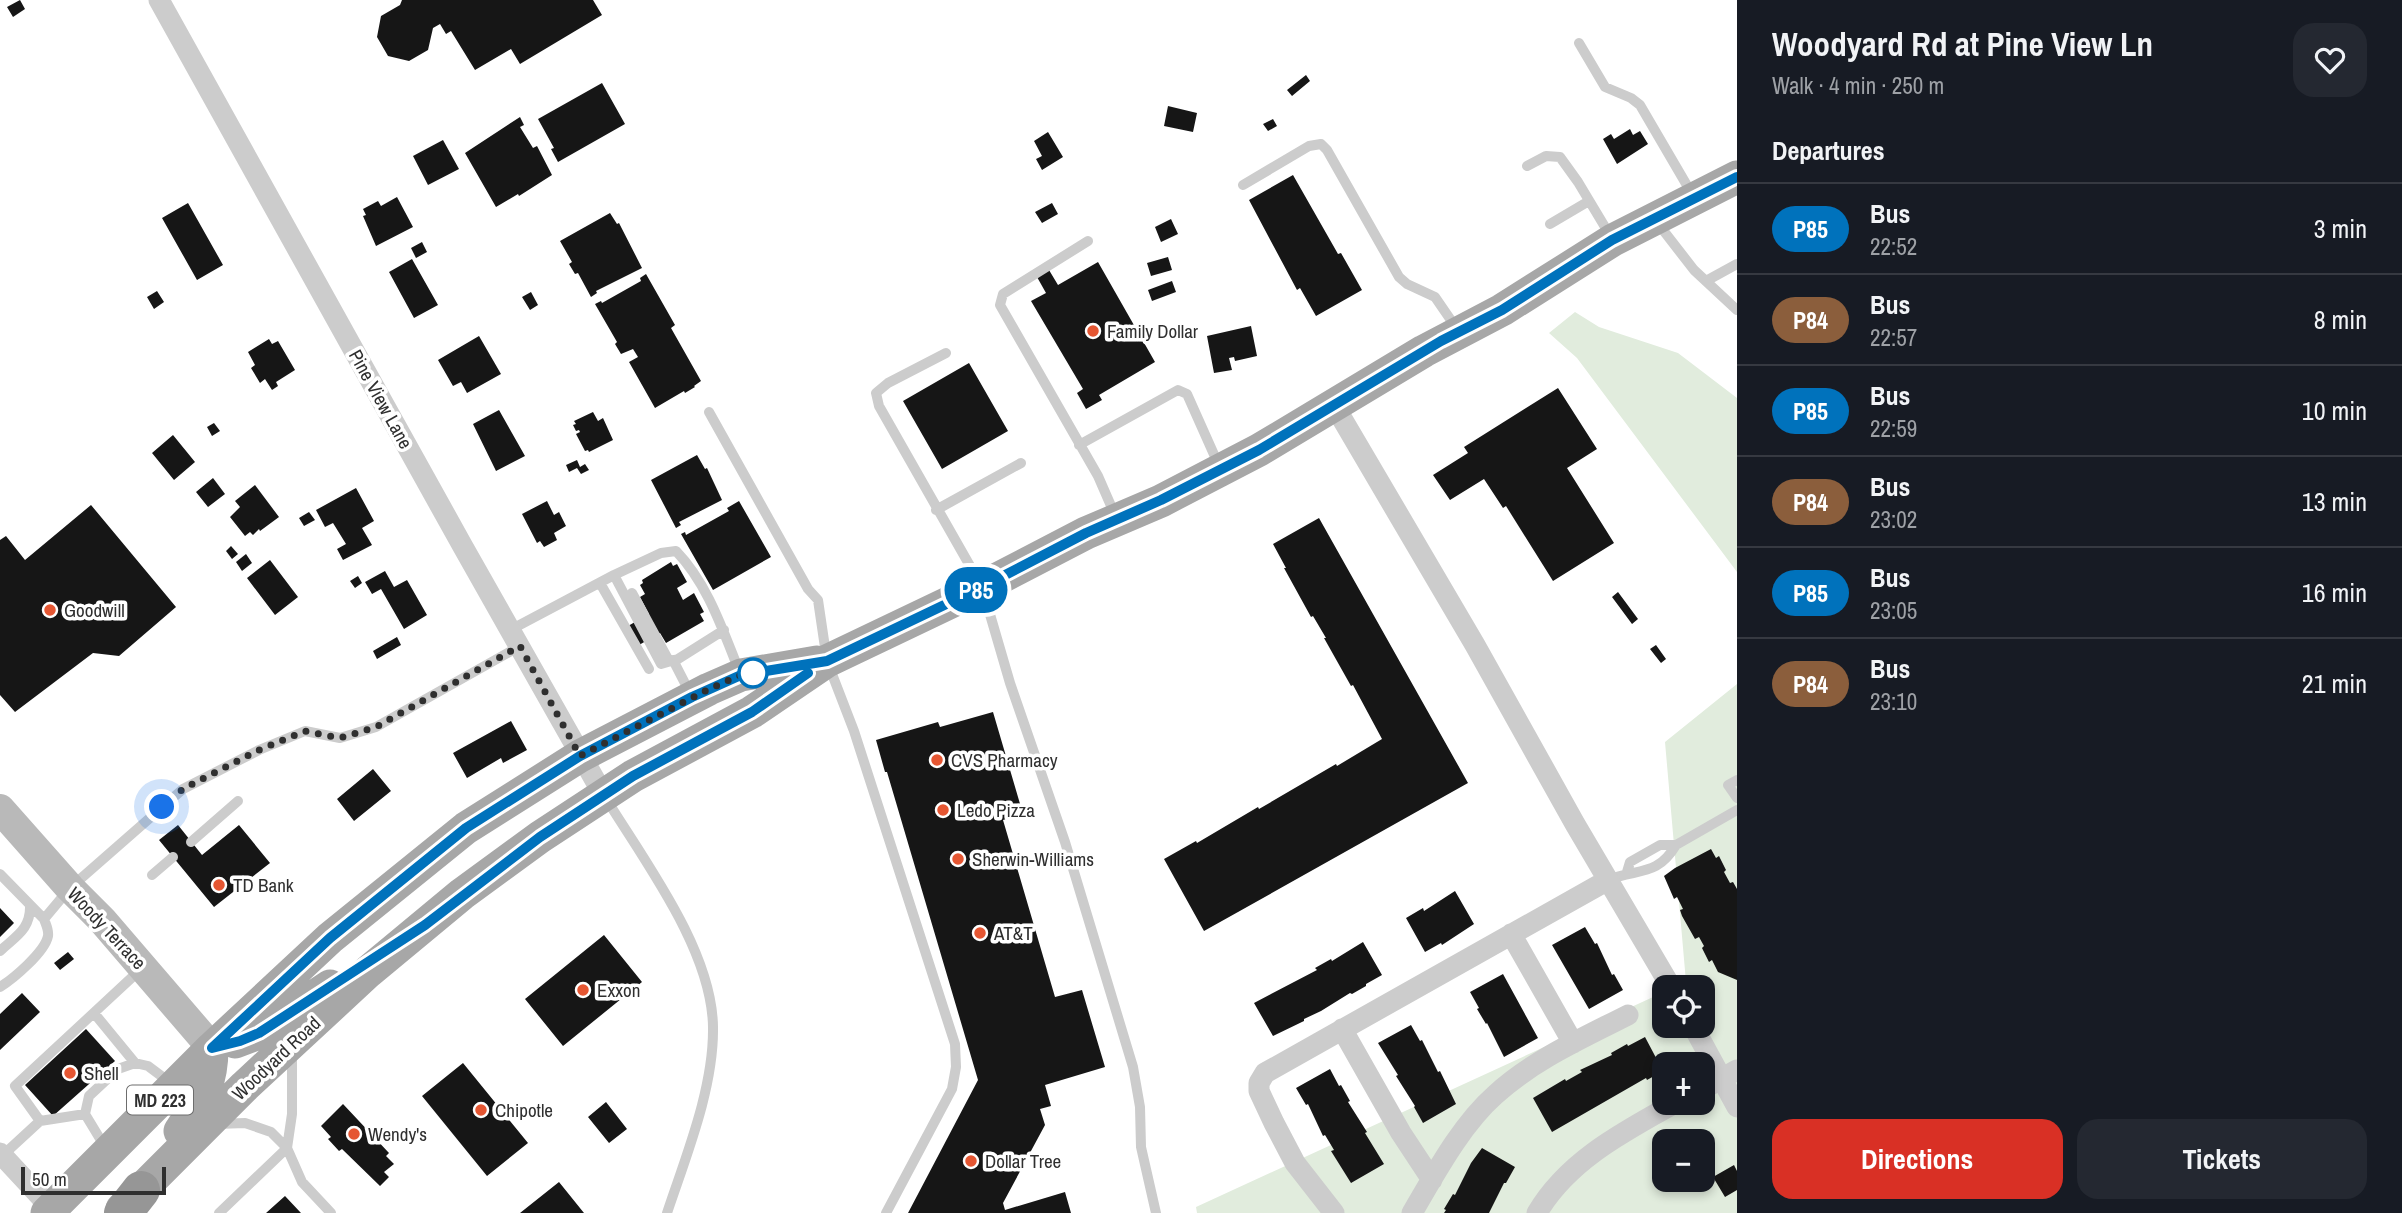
<!DOCTYPE html>
<meta charset="utf-8">
<style>
body{margin:0;font-family:"Archivo Narrow",sans-serif;background:#242831;color:#f1f3f6;height:100vh;display:flex;flex-direction:column;font-size:26px;white-space:nowrap}
*{box-sizing:border-box;margin:0}
p{font-size:23px;color:#9ea1a6}
.icon{flex:none;width:38px;height:38px;fill:none;stroke:currentColor;stroke-width:2;stroke-linecap:round;stroke-linejoin:round}
.map{position:relative;flex:1;overflow:hidden}
.side{display:flex;flex-direction:column;background:#171b24;width:665px}
.side>*{flex:none}
.badge{padding:0 14px;border-radius:23px;font-size:24px;line-height:46px}
.fabs{position:absolute;left:1652px;top:975px;display:grid;gap:14px}
.fabs a{display:grid;place-items:center;width:63px;height:63px;border-radius:14px;background:#171b24;box-shadow:0 4px 10px #0003;font-size:35px}
.scale{position:absolute;left:21px;bottom:18px;width:145px;box-sizing:border-box;padding-left:7px;border:4px solid #2f2f2f;border-top:0;font-size:19px;line-height:24px;white-space:nowrap;color:#2f2f2f;-webkit-text-stroke:5px #fff;paint-order:stroke}
.you{position:absolute;width:35px;height:35px;margin:-18px;border:5px solid #fff;border-radius:50%;background:#1a73e8;box-shadow:0 0 0 10px #1a73e833}
.map>.badge{position:absolute;translate:-50% -50%;box-shadow:0 0 0 4px #fff}
h2{padding:0 35px;font-size:26px;line-height:63px}
.round{display:grid;place-items:center;flex:none;width:74px;height:74px;border-radius:21px;background:#242831}
.summary{display:flex;align-items:center;justify-content:space-between;height:119px;padding:0 35px}
h1{font-size:33px;font-weight:800;line-height:52px}
.cta{display:flex;gap:14px;margin-top:auto;padding:14px 35px}
.cta a{flex:1;height:80px;border-radius:21px;background:#d93025;color:#fff;font-size:28px;font-weight:800;line-height:80px;text-align:center}
.cta a+a{background:#242831;color:#f1f3f6}
ul{padding:0;list-style:none}
li{display:flex;align-items:center;gap:21px;height:91px;padding:0 35px;border-top:2px solid #363941}
li div{flex:1}
li b{display:block;font-size:26px}
li em{font-style:normal}
li .badge{min-width:77px;font-weight:700;text-align:center}
main{display:flex;flex:1;min-height:0}
.map>svg:first-child{display:block}
.green{fill:#e1ecdd;fill-rule:evenodd}
.building{fill:#161616}
.lines{fill:none;stroke-linecap:round;stroke-linejoin:round}
.lane{stroke:#ccc;stroke-width:10}
.street{stroke:#ccc;stroke-width:21}
.secondary{stroke:#b9b9b9;stroke-width:30}
.primary{stroke:#a7a7a7;stroke-width:33}
.highway{stroke:#969696;stroke-width:38}
.line-casing{stroke:#fff;stroke-width:16}
.line{stroke:#0072bc;stroke-width:10}
.walk{stroke:#2f2f2f;stroke-width:7;stroke-dasharray:0 12.6}
.poi-dot{fill:#e55632;stroke:#fff;stroke-width:2.5}
.stop-dot{fill:#fff;stroke:#0072bc;stroke-width:3.5}
.labels{text-anchor:middle;dominant-baseline:central;stroke-width:7;stroke-linejoin:round;paint-order:stroke}
.shield{fill:#fff;stroke:#6d6d6d;stroke-width:2}
.shield-label{font-size:18px;font-weight:bold;fill:#2f2f2f}
.poi-label{font-size:19px;fill:#2f2f2f;stroke:#fff;text-anchor:start}
.street-label{font-size:19px;fill:#2f2f2f;stroke:#fff}
</style>
<main>
<div class="map">
<svg width="1737" height="1213" viewBox="0 0 1737 1213">
<rect width="100%" height="100%" fill="#fff"/>
<path class="green" d="M1575 312 1599 327 1678 353 1737 398V572L1577 358 1549 333Z
M1737 684V1213H1197L1196 1207 1664 992V1026H1703V987H1675L1686 982 1665 742ZM1664 1064H1703V1102H1664ZM1664 1141H1703V1180H1664Z"/>
<path class="building" d="M20 0 25 9 13 17 7 7Z
M402 0H593L602 15 520 64 511 49 475 70 451 31 446 34 440 24 433 28 428 50 409 61 388 56 377 37 381 16 400 5Z
M1306 75 1310 81 1292 96 1287 90Z
M602 83 625 124 558 162 551 149 554 148 538 119Z
M1168 106 1197 113 1193 132 1164 126Z
M520 117 524 125 520 127 533 148 537 146 552 175 519 196 518 194 496 207 465 153Z
M1273 119 1277 126 1268 131 1263 124Z
M1630 129 1633 135 1640 131 1648 144 1617 164 1603 139 1611 134 1614 139Z
M1048 132 1063 157 1042 170 1036 159 1042 156 1034 141Z
M443 140 459 169 428 185 413 156Z
M1293 175 1338 254 1341 253 1362 290 1316 316 1300 288 1297 290 1249 200Z
M397 197 413 227 376 246 363 216 366 215 363 209 378 201 381 206Z
M188 203 223 265 197 280 162 218Z
M1052 203 1058 214 1042 223 1035 212Z
M610 213 617 224 619 223 642 268 596 291 597 293 591 297 578 273 575 274 569 264 572 262 560 241Z
M1171 219 1178 234 1161 242 1155 227Z
M422 242 427 252 416 258 411 248Z
M1168 257 1172 270 1151 276 1147 263Z
M412 259 438 305 414 318 389 272Z
M1098 262 1155 362 1099 395 1102 400 1086 409 1077 393 1083 389 1031 301 1046 293 1037 277 1049 270 1058 285Z
M646 274 675 325 671 328 701 381 694 386 695 387 685 393 684 391 655 408 629 362 638 357 633 349 621 354 615 344 617 342 595 304 601 301 602 303 641 281 640 278Z
M1172 281 1176 292 1152 301 1148 290Z
M157 291 164 302 154 309 147 297Z
M531 292 538 305 530 310 522 297Z
M1251 326 1257 356 1235 361 1234 357 1229 358 1232 370 1214 373 1207 336Z
M479 336 501 374 467 393 461 382 453 386 438 360Z
M269 339 272 344 278 341 295 370 276 382 278 386 272 390 265 379 260 383 251 368 255 365 248 352Z
M969 363 1008 431 942 469 903 401Z
M1558 388 1597 449 1567 468 1614 543 1553 581 1506 506 1503 508 1484 479 1450 500 1433 475 1468 453 1464 447Z
M499 410 525 456 496 471 473 424Z
M593 412 598 421 603 418 613 440 589 452 588 450 585 451 576 434 580 432 579 430 576 431 573 425 576 424 574 421Z
M214 423 220 431 212 436 207 427Z
M173 435 195 462 174 480 152 453Z
M697 455 705 469 707 468 722 500 679 522 681 525 676 528 651 480Z
M577 460 580 467 585 464 589 470 581 474 577 468 569 472 566 465Z
M213 478 225 494 208 507 196 492Z
M255 485 279 517 260 531 259 529 253 535 250 532 245 536 230 517 240 507 235 501Z
M356 488 374 521 362 528 372 545 343 560 337 549 346 544 333 523 325 527 316 510Z
M547 501 554 515 559 512 566 526 554 533 557 540 544 547 540 541 537 543 522 514Z
M739 501 771 557 713 590 681 534 685 532 686 535 729 511 727 508Z
M91 505 176 607 119 656 93 653 15 712 0 695V540L6 536 25 560Z
M309 512 315 520 304 526 299 518Z
M1319 518 1468 783 1204 931 1164 859 1196 841 1197 843 1258 807 1259 809 1336 764 1337 766 1382 739 1353 685 1351 686 1324 638H1326L1313 616 1311 617 1284 568H1286L1273 544Z
M231 546 238 554 232 559 226 551Z
M246 554 252 563 242 571 236 562Z
M270 560 298 597 275 615 247 578Z
M671 562 673 566 677 564 687 582 677 588 683 600 694 593 704 612 700 614 704 621 666 643 660 633 639 645 628 626 649 614 640 597 645 594 640 585 643 583 642 580Z
M385 571 394 587 407 580 427 615 404 629 381 589 372 594 365 582Z
M358 576 362 583 355 588 350 581Z
M1618 592 1638 619 1632 624 1612 597Z
M397 637 401 645 377 659 373 651Z
M1656 645 1666 659 1661 663 1650 649Z
M993 712 1023 814 1003 820 1055 997 1082 990 1105 1067 1045 1085 1051 1106 1040 1109 1045 1125 1003 1203 1005 1210 1065 1192 1071 1213H908L978 1080 887 772H885L876 740 938 722 940 727Z
M511 721 527 750 503 763 501 758 467 778 453 753Z
M373 769 391 791 354 821 337 799Z
M178 825 202 855 239 825 270 863 214 907 159 840Z
M1711 849 1716 858 1719 856 1726 870 1724 872 1730 883 1733 882 1737 889V980L1718 972 1712 960 1709 962 1702 948 1704 946 1699 937 1695 939 1682 916 1680 910 1683 909 1677 897 1674 899 1664 876 1675 868Z
M1455 891 1474 924 1442 945 1441 943 1425 952 1406 918 1423 908 1424 911Z
M0 908 14 923 0 937Z
M1585 927 1595 944 1597 943 1612 975 1614 974 1623 990 1589 1009 1552 945Z
M604 935 642 982 563 1046 525 999Z
M1363 942 1382 975 1366 984V986L1352 994 1350 993 1321 1011 1304 1019V1021L1273 1036 1254 1003 1317 970 1315 968 1331 959 1332 961Z
M68 952 74 959 60 970 54 963Z
M1503 974 1538 1038 1504 1057 1487 1023 1486 1024 1477 1009 1479 1008 1470 992Z
M22 993 40 1012 0 1050V1014Z
M1411 1025 1420 1041 1422 1040 1438 1072 1440 1071 1456 1104 1423 1123 1414 1107 1415 1106 1396 1076 1398 1075 1378 1043Z
M86 1029 115 1061 53 1116 25 1085Z
M1645 1037 1663 1071 1647 1080 1646 1078 1552 1132 1533 1098 1565 1079 1566 1081 1582 1072 1580 1070 1612 1055 1611 1053 1627 1044 1628 1046Z
M463 1063 528 1143 487 1176 422 1096Z
M1330 1069 1339 1086 1341 1085 1350 1101 1348 1102 1367 1132 1365 1133 1384 1164 1351 1183 1331 1151 1334 1150 1325 1135 1323 1136 1308 1104 1306 1105 1296 1088Z
M606 1102 627 1129 609 1143 588 1117Z
M343 1104 389 1153 386 1156 394 1164 384 1172 389 1177 380 1186 342 1149 339 1151 328 1139 331 1137 321 1126Z
M1482 1148 1515 1167 1506 1183H1504L1489 1213H1444L1446 1210 1444 1209 1453 1194 1455 1195 1471 1163Z
M1734 1165 1737 1171V1190L1725 1197 1713 1177Z
M559 1182 584 1213H520Z
M285 1196 301 1213H266Z"/>
<g class="lines">
<path class="lane" d="M1579 43 1605 87 1631 98 1640 105 1692 194
M1527 166 1546 156 1560 157 1578 182 1611 237
M1243 185 1309 146 1321 144 1327 150 1399 277 1407 284 1435 297 1457 329
M1656 221 1694 270 1737 310
M1550 224 1589 201
M1088 241 1003 294 1000 305 1098 476 1115 515
M1706 281 1737 264
M946 353 888 383 876 393 879 406 982 587 1010 683 1065 842 1133 1067 1140 1107 1141 1147 1156 1213
M709 412 808 589 818 600 827 661 854 731 955 1044 956 1067 952 1089 886 1213
M1079 445 1178 390 1187 394 1220 468
M936 510 1021 463
M614 575 661 664 678 659 724 630
M600 583 649 669
M632 593 669 661
M510 630 614 575 661 553 676 551C708 584 723 631 740 673
M673 660 691 695
M1737 780 1728 785 1737 798
M605 797C645 862 712 950 713 1027 714 1088 686 1156 667 1213
M191 842 238 801
M1627 872 1630 862 1660 845H1676L1737 810
M0 874 44 919
M152 875 173 857
M1608 880C1638 868 1657 877 1676 845
M0 951C16 936 31 929 30 905
M0 987C13 979 45 952 48 936 49 930 46 925 44 919L70 888 183 789 259 750 305 731 340 738 376 727 520 646
M94 1013 135 1063
M40 1121 85 1114
M217 1124 245 1123 271 1132 287 1148 302 1182 331 1213
M105 1147 85 1114 89 1096 118 1069 135 1063 148 1066 172 1084
M2 1156 40 1121 15 1086 141 969
M219 1213 287 1148 292 1114V1052"/>
<path class="street" d="M159 0 462 545 604 796
M1334 405 1475 645 1575 824 1671 987
M1511 934 1573 1043
M1693 1026 1737 1107
M1342 1029 1401 1133 1432 1180
M1703 1089 1737 1070
M0 1153 51 1208
M1334 1213 1295 1163 1274 1123 1259 1091V1083L1265 1073 1608 880
M1412 1213C1435 1174 1461 1125 1495 1095 1533 1060 1583 1038 1628 1015
M1537 1213C1568 1160 1625 1131 1677 1102"/>
<path class="secondary" d="M0 809 70 888 102 920 212 1048"/>
<path class="primary" d="M235 1042 259 1033 330 986
M180 1131C200 1100 212 1087 212 1048
M122 1209 245 1086 368 972 462 894 540 837 633 776 752 712 827 661 982 587 1086 533 1161 501 1259 450 1424 351 1502 310 1613 240 1737 177
M47 1213 212 1048 330 938 466 828 580 756 709 689 741 675 817 662"/>
<path class="highway" d="M123 1213 141 1190"/>
</g>
<g class="lines">
<g class="line-casing">
<path id="line" d="M808 673 752 712 633 776 540 837 425 925 259 1033 240 1041 212 1048 330 938 466 828 580 756 692 697 741 675 827 661 982 587 1086 533 1161 500 1259 450 1441 341 1502 310 1612 240 1737 177"/>
</g>
<use href="#line" class="line"/>
<path class="walk" d="M162 807 183 789 259 750 305 731 340 738 376 727 520 646 580 756 709 689 741 675 762 671 753 673"/>
</g>
<g class="poi-dot">
<circle cx="1093" cy="331" r="7"/>
<circle cx="50" cy="610" r="7"/>
<circle cx="937" cy="760" r="7"/>
<circle cx="943" cy="810" r="7"/>
<circle cx="958" cy="859" r="7"/>
<circle cx="219" cy="885" r="7"/>
<circle cx="980" cy="933" r="7"/>
<circle cx="583" cy="990" r="7"/>
<circle cx="70" cy="1073" r="7"/>
<circle cx="481" cy="1110" r="7"/>
<circle cx="354" cy="1134" r="7"/>
<circle cx="971" cy="1161" r="7"/>
</g>
<circle class="stop-dot" cx="753" cy="673" r="14"/>
<g class="labels">
<rect class="shield" x="127" y="1085.5" width="66" height="29" rx="5"/>
<g class="shield-label">
<text x="160" y="1100">MD 223</text>
</g>
<g class="poi-label">
<text x="1107" y="331">Family Dollar</text>
<text x="64" y="610">Goodwill</text>
<text x="951" y="760">CVS Pharmacy</text>
<text x="957" y="810">Ledo Pizza</text>
<text x="972" y="859">Sherwin-Williams</text>
<text x="233" y="885">TD Bank</text>
<text x="994" y="933">AT&amp;T</text>
<text x="597" y="990">Exxon</text>
<text x="84" y="1073">Shell</text>
<text x="495" y="1110">Chipotle</text>
<text x="368" y="1134">Wendy's</text>
<text x="985" y="1161">Dollar Tree</text>
</g>
<g class="street-label">
<text transform="translate(381 399) rotate(61)">Pine View Lane</text>
<text transform="translate(107 928) rotate(47)">Woody Terrace</text>
<text transform="translate(276 1058) rotate(-43)">Woodyard Road</text>
</g>
</g>
</svg>
<div class="fabs">
<a><svg class="icon" aria-label="locate" viewBox="0 0 24 24"><circle cx="12" cy="12" r="6"/><path d="M12 2v4M12 18v4M2 12h4M18 12h4"/></svg></a>
<a>+</a>
<a>−</a>
</div>
<div class="scale">50 m</div>
<div class="you" style="left:162px;top:807px"></div>
<b class="badge" style="left:976px;top:590px;background:#0072bc;color:#fff">P85</b>
</div>
<section class="side">
<div class="summary"><div><h1>Woodyard Rd at Pine View Ln</h1><p>Walk · 4 min · 250 m</p></div><a class="round"><svg class="icon" aria-label="heart" viewBox="0 0 24 24"><path d="M12 20l-8-8c-3-5 5-10 8-4 3-6 11-1 8 4z"/></svg></a></div>
<h2>Departures</h2>
<ul>
<li><span class="badge" style="background:#0072bc;color:#fff">P85</span><div><b>Bus</b><p>22:52</p></div><em>3 min</em></li>
<li><span class="badge" style="background:#8b5e3c;color:#fff">P84</span><div><b>Bus</b><p>22:57</p></div><em>8 min</em></li>
<li><span class="badge" style="background:#0072bc;color:#fff">P85</span><div><b>Bus</b><p>22:59</p></div><em>10 min</em></li>
<li><span class="badge" style="background:#8b5e3c;color:#fff">P84</span><div><b>Bus</b><p>23:02</p></div><em>13 min</em></li>
<li><span class="badge" style="background:#0072bc;color:#fff">P85</span><div><b>Bus</b><p>23:05</p></div><em>16 min</em></li>
<li><span class="badge" style="background:#8b5e3c;color:#fff">P84</span><div><b>Bus</b><p>23:10</p></div><em>21 min</em></li>
</ul>
<div class="cta"><a>Directions</a><a>Tickets</a></div>
</section>
</main>
